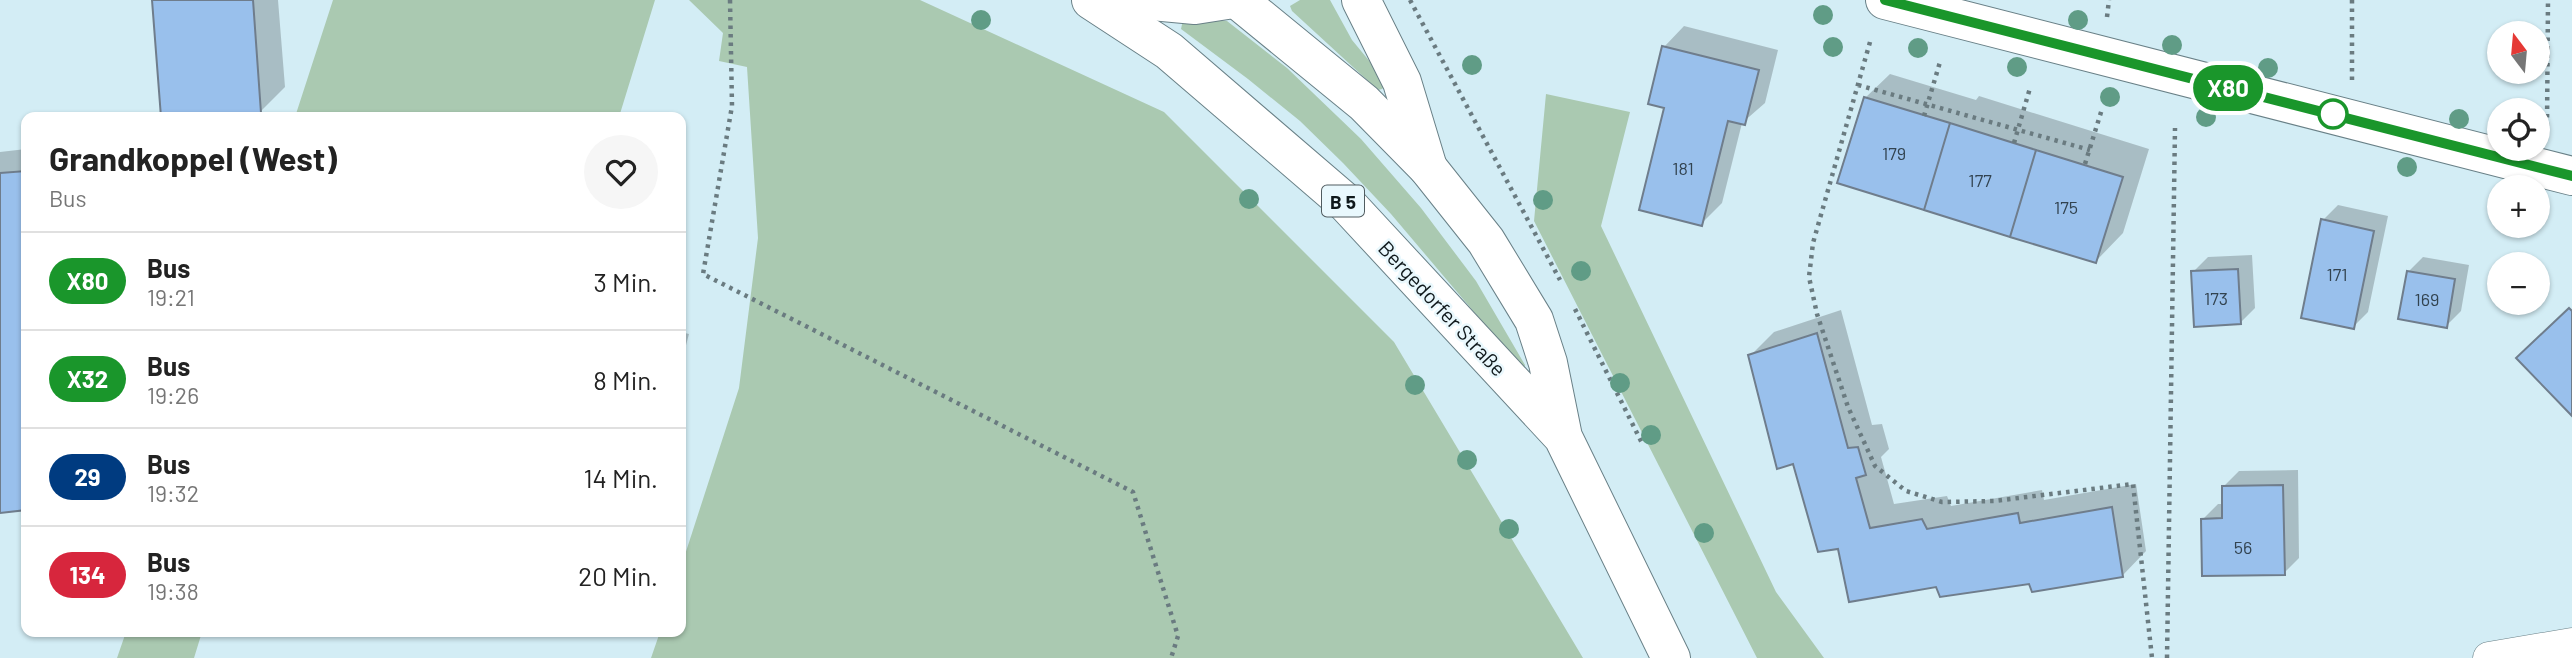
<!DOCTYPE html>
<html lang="de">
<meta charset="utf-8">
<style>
body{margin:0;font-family:Barlow,sans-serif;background:#f6f6f6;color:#222;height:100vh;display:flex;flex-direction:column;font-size:26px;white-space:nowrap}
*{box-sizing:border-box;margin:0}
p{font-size:23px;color:#767676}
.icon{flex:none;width:38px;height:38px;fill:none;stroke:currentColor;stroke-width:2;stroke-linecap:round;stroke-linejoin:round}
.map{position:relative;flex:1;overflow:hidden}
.panel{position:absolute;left:21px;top:112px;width:665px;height:525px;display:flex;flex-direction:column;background:#fff;border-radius:14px;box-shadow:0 2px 5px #0004}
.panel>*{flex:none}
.badge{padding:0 14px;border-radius:23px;font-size:24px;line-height:46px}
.needle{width:46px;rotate:344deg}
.buttons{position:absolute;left:2487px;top:21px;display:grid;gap:14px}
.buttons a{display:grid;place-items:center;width:63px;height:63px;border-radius:50%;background:#fff;box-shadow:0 2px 5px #0004;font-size:35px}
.map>.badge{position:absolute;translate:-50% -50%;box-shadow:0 0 0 4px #fff}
.round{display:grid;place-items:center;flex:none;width:74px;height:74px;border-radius:37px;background:#f6f6f6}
.head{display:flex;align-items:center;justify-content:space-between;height:119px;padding:0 28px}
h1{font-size:33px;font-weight:700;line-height:52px}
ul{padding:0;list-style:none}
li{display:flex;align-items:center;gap:21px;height:98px;padding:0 28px;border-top:2px solid #e0e0e0}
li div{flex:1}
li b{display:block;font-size:26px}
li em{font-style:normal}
li .badge{min-width:77px;font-weight:700;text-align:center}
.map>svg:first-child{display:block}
.green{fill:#aac9b1}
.shadow{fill:#0003}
.building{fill:#99c0ec;stroke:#6f7d8c;stroke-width:2}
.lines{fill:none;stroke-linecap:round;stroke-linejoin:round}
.street-casing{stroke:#698087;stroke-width:33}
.secondary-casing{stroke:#698087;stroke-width:40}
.primary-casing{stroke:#698087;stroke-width:40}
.path{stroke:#6a7b80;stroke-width:4.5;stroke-dasharray:3.5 5;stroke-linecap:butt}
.street{stroke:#fff;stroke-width:32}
.secondary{stroke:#fff;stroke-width:38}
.primary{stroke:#fff;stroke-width:38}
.tree{fill:#609c86}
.line-casing{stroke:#fff;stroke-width:16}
.line{stroke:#1a962b;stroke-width:10}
.stop-dot{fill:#fff;stroke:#1a962b;stroke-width:3.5}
.labels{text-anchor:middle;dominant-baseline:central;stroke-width:5;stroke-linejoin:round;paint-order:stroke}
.number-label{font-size:18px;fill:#324350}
.shield{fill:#e9f8fd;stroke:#515c60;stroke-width:2}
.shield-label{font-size:19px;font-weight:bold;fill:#10191c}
.street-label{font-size:21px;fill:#10191c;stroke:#e9f8fd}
</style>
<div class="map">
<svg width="2572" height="658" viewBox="0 0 2572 658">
<rect width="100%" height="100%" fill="#d3edf5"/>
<path class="green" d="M333 0H655L619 117H295Z
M689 0H920L1164 112 1394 342 1583 658H651L660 632H681V567L739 388 758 238 747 67 719 61 723 33Z
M1300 0H1330L1352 40 1385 80 1386 85 1382 89 1378 90 1292 11 1290 6Z
M1201 19 1227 21 1287 68 1361 139 1421 208 1476 281 1525 365 1524 371 1391 214 1343 163 1300 121 1248 79 1181 29 1183 20Z
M1546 94 1630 112 1601 226 1776 592 1824 658H1757L1534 221Z
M126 632H202L194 658H117Z"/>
<path class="shadow" d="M154 0H278L285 87 261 111 163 117Z
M1684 26 1778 50 1765 103 1742 123 1722 203 1701 224 1666 107 1664 47Z
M1890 74 1976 100 1979 96 2149 149 2123 233 2096 261 1865 98Z
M26 149V509L0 511V152Z
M2338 205 2388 216 2368 312 2353 327 2323 220Z
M2252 255 2255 308 2240 323 2193 272 2208 257Z
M2423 257 2469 265 2461 311 2446 326 2408 272Z
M1841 310 1872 425 1882 424 1889 449 1881 457 1894 504 1947 496 1951 506 2042 490 2044 500 2136 484 2146 551 2122 576 2030 582 1839 547 1794 462 1750 356 1774 332Z
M681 332 689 334 681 364Z
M2298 470 2299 558 2284 573 2203 519 2218 504H2224V486L2239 471Z"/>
<path class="building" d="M152 0H253L261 113 209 117H161Z
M1662 46 1759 70 1745 125 1728 121 1702 226 1639 210 1664 108 1648 104Z
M1864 97 1950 123 1924 210 1837 183Z
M1950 123 2036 150 2010 237 1924 210Z
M2036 150 2123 177 2096 263 2010 237Z
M26 171V510L0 513V173Z
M2321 219 2374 231 2354 329 2301 318Z
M2238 269 2241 324 2194 327 2191 271Z
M2407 271 2455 279 2447 328 2398 319Z
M2569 308 2572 311V416L2516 358Z
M1817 333 1848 448 1858 447 1866 475 1856 478 1870 528 1922 519 1927 529 2018 513 2020 523 2112 507 2123 577 2032 592 2029 584 1940 597 1936 587 1849 602 1838 549 1818 552 1793 464 1777 469 1748 355Z
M2283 485 2285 575 2202 576 2201 519 2222 518V486Z"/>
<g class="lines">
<g class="street-casing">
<path id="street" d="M2489 658 2572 644"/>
</g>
<g class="secondary-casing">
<path id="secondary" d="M1141 0 1195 5 1227 0
M1361 0 1402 82 1428 168
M1885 0 2572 176"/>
</g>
<g class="primary-casing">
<path id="primary" d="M1091 0 1169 51 1346 203 1563 437
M1238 0 1364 103 1428 168 1486 241 1534 320 1548 363 1563 437 1671 658"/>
</g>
<path class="path" d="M730 0 732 106 703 274 1133 492 1178 636 1171 658
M1410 0 1560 280
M2107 17 2109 0
M1870 42 1813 243 1809 277 1817 314 1848 407 1875 466 1906 491 1942 502 1994 501 2133 484 2152 658
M2352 80V0
M1858 85 2090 150
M1924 116 1940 62
M2547 126 2548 0
M2014 143 2030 88
M2085 164 2102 109
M1575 309 1642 443
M2167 658 2175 128"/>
<use href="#street" class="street"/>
<use href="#secondary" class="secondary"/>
<use href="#primary" class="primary"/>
</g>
<g class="tree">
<circle cx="1823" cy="15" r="10"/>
<circle cx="981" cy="20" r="10"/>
<circle cx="2078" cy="20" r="10"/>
<circle cx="2172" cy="45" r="10"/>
<circle cx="1833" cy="47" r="10"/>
<circle cx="1918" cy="48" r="10"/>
<circle cx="1472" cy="65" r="10"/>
<circle cx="2017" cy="67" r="10"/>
<circle cx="2268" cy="68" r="10"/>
<circle cx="2110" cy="97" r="10"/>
<circle cx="2206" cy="117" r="10"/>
<circle cx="2459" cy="119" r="10"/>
<circle cx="2407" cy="167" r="10"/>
<circle cx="1249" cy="199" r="10"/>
<circle cx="1543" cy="200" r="10"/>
<circle cx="1581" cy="271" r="10"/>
<circle cx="1620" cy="383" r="10"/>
<circle cx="1415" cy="385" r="10"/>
<circle cx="1651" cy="435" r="10"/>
<circle cx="1467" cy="460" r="10"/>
<circle cx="1509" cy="529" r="10"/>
<circle cx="1704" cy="533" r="10"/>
</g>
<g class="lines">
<g class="line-casing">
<path id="line" d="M1885 0 2572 176"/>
</g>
<use href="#line" class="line"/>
</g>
<circle class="stop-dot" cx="2333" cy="114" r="14"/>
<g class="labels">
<g class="number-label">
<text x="1894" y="153">179</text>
<text x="1683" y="168">181</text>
<text x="1980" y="180">177</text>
<text x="2066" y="207">175</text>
<text x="2337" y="274">171</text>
<text x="2216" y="298">173</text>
<text x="2427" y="299">169</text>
<text x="2243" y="547">56</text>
</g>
<rect class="shield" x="1322" y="185.5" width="42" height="31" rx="5"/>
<g class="shield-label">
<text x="1343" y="201">B 5</text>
</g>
<g class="street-label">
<text transform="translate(1443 308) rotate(47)">Bergedorfer Straße</text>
</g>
</g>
</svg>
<div class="buttons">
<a><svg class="needle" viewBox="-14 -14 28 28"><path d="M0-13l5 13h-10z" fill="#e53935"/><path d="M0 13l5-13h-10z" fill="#767676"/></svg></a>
<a><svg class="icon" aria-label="locate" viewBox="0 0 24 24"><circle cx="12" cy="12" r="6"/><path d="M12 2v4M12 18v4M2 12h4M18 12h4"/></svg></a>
<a>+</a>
<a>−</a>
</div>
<b class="badge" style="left:2228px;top:88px;background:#1a962b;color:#fff">X80</b>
<section class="panel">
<div class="head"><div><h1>Grandkoppel (West)</h1><p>Bus</p></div><a class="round"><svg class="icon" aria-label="heart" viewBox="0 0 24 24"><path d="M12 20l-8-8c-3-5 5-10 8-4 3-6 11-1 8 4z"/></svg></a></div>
<ul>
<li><span class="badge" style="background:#1a962b;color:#fff">X80</span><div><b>Bus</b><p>19:21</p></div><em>3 Min.</em></li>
<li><span class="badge" style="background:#1a962b;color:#fff">X32</span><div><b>Bus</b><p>19:26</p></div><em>8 Min.</em></li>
<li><span class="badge" style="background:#003b80;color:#fff">29</span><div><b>Bus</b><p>19:32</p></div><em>14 Min.</em></li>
<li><span class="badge" style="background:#d7263d;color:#fff">134</span><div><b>Bus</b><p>19:38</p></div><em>20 Min.</em></li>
</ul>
</section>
</div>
